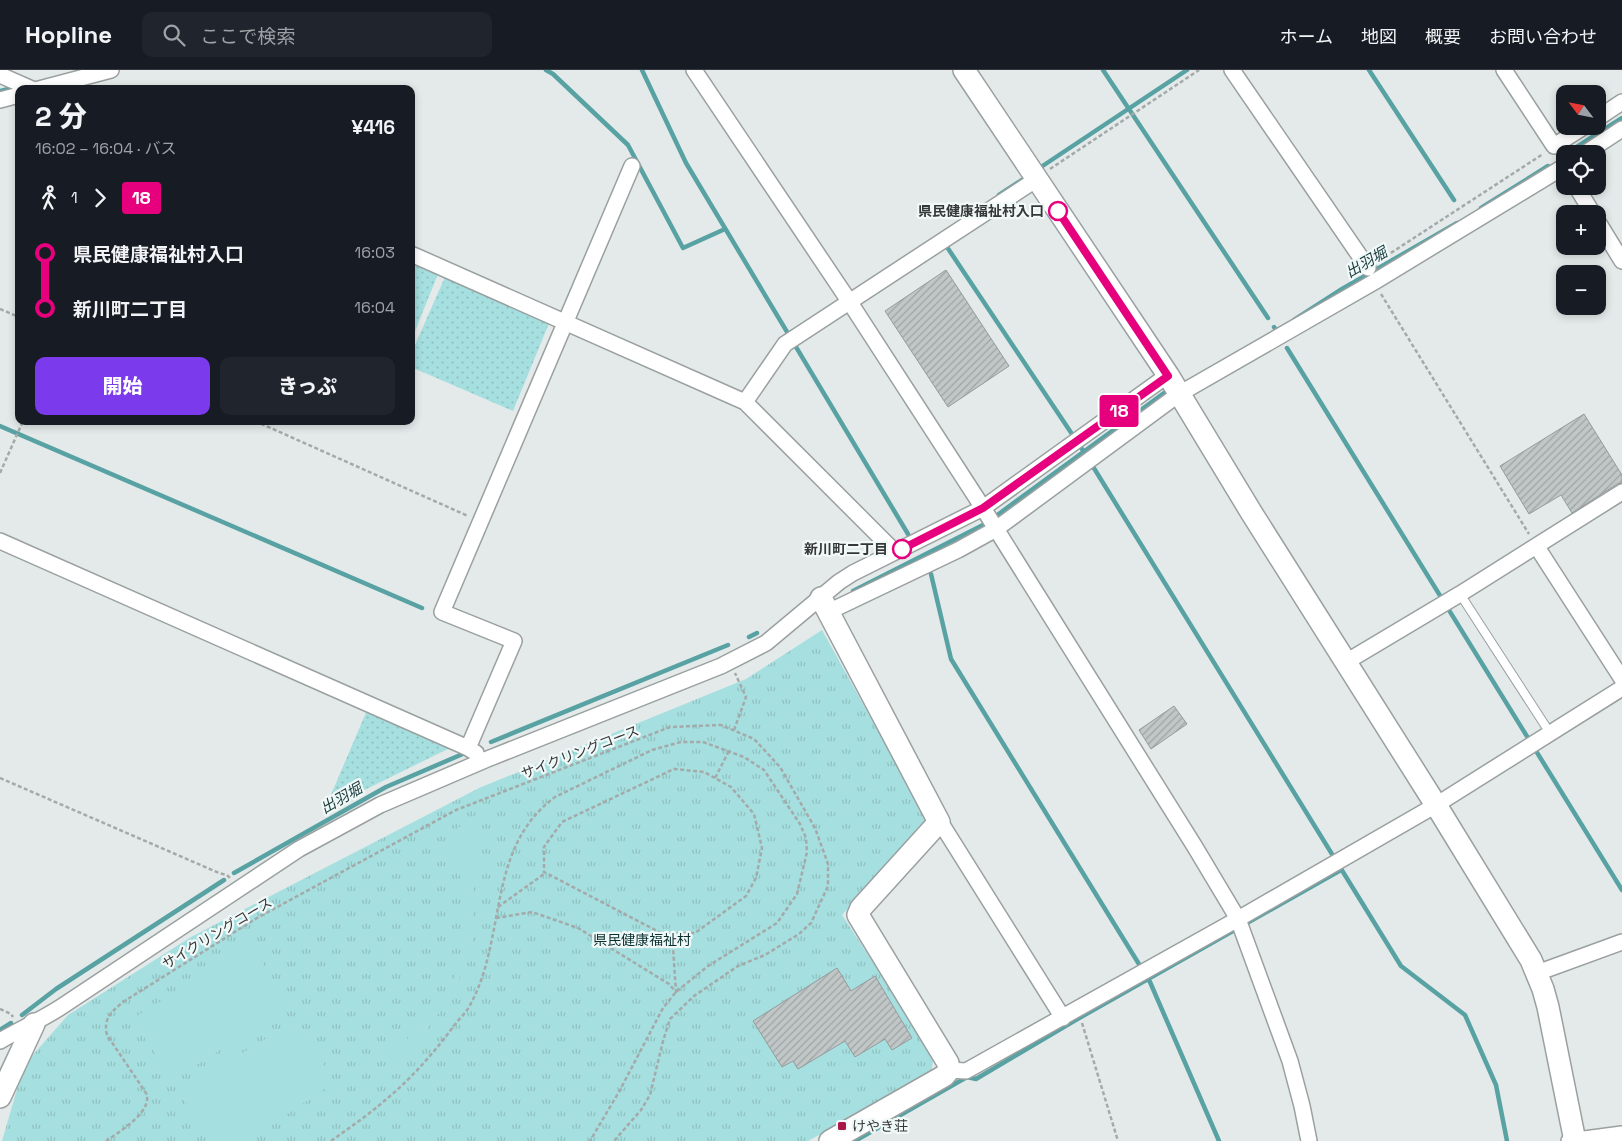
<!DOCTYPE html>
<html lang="ja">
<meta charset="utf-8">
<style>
body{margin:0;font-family:"Space Grotesk","Noto Sans JP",sans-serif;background:#20242c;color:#f1f3f6;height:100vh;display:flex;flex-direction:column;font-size:19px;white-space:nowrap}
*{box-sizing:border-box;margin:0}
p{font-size:16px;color:#9ea1a6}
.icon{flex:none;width:28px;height:28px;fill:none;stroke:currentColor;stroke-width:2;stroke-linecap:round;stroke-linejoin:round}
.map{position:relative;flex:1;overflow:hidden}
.sheet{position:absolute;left:15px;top:15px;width:400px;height:340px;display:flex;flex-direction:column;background:#171b24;border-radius:10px;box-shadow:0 2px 8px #0003}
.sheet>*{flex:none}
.badge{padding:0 10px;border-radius:4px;font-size:18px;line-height:32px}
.needle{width:32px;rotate:302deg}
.tools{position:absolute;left:1556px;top:15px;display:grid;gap:10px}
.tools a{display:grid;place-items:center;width:50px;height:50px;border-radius:10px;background:#171b24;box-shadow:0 2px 8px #0003;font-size:25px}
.map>.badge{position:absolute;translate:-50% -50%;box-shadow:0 0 0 2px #fff}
.legs{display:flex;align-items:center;gap:8px;height:55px;padding:0 20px;font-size:16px}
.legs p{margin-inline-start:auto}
.head{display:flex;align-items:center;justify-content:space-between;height:85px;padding:0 20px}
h1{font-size:28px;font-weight:800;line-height:38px}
.primary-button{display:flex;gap:10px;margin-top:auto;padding:10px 20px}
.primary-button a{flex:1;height:58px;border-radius:10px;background:#7c3aed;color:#fff;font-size:20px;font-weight:800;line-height:58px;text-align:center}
.primary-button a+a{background:#20242c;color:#f1f3f6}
ul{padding:0 20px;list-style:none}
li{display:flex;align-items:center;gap:18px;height:55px;font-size:19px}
li i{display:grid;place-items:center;width:8px;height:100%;margin:0 6px;background:currentColor}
li i::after{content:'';width:12px;height:12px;margin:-6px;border:4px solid;border-radius:50%;background:#171b24}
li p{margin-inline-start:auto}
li:first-child i{background:linear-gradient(#0000 50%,currentColor 0)}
li:last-child i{background:linear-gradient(currentColor 50%,#0000 0)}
header{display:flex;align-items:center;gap:30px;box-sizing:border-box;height:70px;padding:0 25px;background:#171b24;border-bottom:1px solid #363941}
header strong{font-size:24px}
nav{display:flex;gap:28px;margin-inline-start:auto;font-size:18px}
.search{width:350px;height:45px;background:#20242c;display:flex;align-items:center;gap:12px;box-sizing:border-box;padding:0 18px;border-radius:10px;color:#9ea1a6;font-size:19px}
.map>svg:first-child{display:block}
.grass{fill:url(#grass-dots)}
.park{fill:url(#park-tufts)}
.pitch{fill:#a6dfdf}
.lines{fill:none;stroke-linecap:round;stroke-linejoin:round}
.stream{stroke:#58a2a3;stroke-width:4.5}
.building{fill:url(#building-hatch);stroke:#959b9b}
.lane-casing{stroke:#9aa0a0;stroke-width:10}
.street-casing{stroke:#9aa0a0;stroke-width:18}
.secondary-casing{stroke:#9aa0a0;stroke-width:24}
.path{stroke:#a4a9a9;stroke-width:2.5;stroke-dasharray:4 2.5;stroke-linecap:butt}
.lane{stroke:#fff;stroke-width:8}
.street{stroke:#fff;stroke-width:15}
.secondary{stroke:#fff;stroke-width:21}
.line-1-casing{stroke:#fff;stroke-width:11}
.line-1{stroke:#e6007e;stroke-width:8}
.stop-1-dot{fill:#fff;stroke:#e6007e;stroke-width:2.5}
.poi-dot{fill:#aa1648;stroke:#f1f8f8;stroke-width:2}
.labels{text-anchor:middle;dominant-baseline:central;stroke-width:4.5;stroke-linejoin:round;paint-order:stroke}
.stop-label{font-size:14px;font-weight:bold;fill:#363838;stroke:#f1f8f8;text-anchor:end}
.street-label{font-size:14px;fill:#363838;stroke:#f1f8f8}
.park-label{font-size:14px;fill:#093030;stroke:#f1f8f8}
.poi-label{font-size:14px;fill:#363838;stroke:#f1f8f8;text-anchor:start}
.water-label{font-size:15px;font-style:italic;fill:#183c3d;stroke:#f1f8f8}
</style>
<header>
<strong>Hopline</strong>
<div class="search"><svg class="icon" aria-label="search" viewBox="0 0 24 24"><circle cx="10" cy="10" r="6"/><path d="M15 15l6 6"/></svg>ここで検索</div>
<nav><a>ホーム</a><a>地図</a><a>概要</a><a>お問い合わせ</a></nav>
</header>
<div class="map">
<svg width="1622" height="1071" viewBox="0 0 1622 1071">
<defs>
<pattern id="grass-dots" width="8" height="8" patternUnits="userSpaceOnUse" patternTransform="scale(1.25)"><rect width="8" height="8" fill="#a6dfdf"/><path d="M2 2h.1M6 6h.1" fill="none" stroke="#90c0c0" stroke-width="1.8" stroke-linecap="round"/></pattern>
<pattern id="park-tufts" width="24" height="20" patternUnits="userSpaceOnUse" patternTransform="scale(1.25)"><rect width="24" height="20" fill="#a6dfdf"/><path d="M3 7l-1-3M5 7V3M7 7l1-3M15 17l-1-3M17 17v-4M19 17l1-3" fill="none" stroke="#90c0c0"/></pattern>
<pattern id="building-hatch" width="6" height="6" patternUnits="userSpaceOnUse" patternTransform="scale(1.25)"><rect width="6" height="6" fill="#c1c7c7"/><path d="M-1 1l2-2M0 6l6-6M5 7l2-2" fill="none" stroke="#9ea3a3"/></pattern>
</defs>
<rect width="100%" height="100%" fill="#e4eaea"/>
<path class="grass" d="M411 192 438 204 411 271Z
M445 207 550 251 513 341 411 297V284Z
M368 638 454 676 340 732 330 727Z"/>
<path class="park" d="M822 560 928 751 842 845 934 985 931 1004 808 1071H2L24 995 68 945 191 867 479 718 746 609Z"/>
<path class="pitch" d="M462 755 471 756 482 765C479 780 474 795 474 810 473 831 475 855 471 876 463 912 423 976 389 993L384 990 385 984C391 980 398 976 404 972 443 941 469 893 467 843 467 836 468 828 466 821 460 801 438 770 462 755Z
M251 875 289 936 173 1010 132 949Z
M297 949 334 1013 246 1071H212L179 1023Z"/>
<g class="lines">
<path class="stream" d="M546 0 553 4 628 75 683 178 725 159
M642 0 686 93 908 464
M1103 0 1268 248
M1369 0 1454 130
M0 21 16 17
M1572 80 1622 48
M1038 99 1187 0
M999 125 1028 106
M1481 138 1548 96
M945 174 1084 382 1401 896 1465 945 1496 1015 1507 1071
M1294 250 1342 219 1457 153
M1274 257 1278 263
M1287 278 1622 820
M0 356 422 538
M996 446 1164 323
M931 504 951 589 1150 912 1219 1071
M853 521 985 454
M749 567 757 563
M491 672 728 575
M234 803 386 717 465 683
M22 945 56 919 224 810
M0 960 11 953
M855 1071 967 1007 976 1009 1074 951 1341 800"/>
</g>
<path class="building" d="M946 200 1009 296 948 337 885 241Z
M1584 344 1622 405V413L1617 414 1572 443 1561 425 1529 444 1500 396Z
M1174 636 1187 654 1151 679 1139 660Z
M837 898 851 921 875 906 912 968 892 980 885 969 855 987 845 971 798 999 793 991 782 997 753 951Z"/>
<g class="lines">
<g class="lane-casing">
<path id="lane" d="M1460 524 1550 663"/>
</g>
<g class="street-casing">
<path id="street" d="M694 0 849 231 983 438 1195 777 1238 849 1290 991 1302 1036 1309 1071
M1232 0 1368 198
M1504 0 1554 76 1585 56
M0 5 32 19
M39 19 111 0
M0 30 19 25
M1598 48 1622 32
M1584 84 1622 59
M1576 116 1593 144
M1598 152 1622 191
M411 184 745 332 895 482
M745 332 785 274 1037 109
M0 471 468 678 476 683
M1537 477 1622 609
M828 542 958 480 996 459 1179 324 1374 212 1565 96
M1346 592 1460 524 1622 422
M468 678 514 571 442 542 632 96
M939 752 944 758 1063 948
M1537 903 1622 872
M0 971C20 959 41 950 61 937L299 779 380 735 485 690 721 596 766 573 839 512 853 503 983 438 1168 305
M949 1000 966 1001 1238 849 1436 735 1622 618
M1569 1071 1622 1064"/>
</g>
<g class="secondary-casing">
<path id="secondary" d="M964 0 1168 305 1251 442 1436 735 1531 890 1543 919 1548 937 1575 1071
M821 528 939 752 861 838 858 845 948 993 949 1000 944 1006 830 1071
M0 1027 34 954"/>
</g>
<path class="path" d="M1050 99 1199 0
M1380 190 1543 84
M1381 224 1529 464
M0 239 19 247
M255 351 468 446
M0 403 23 351
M734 660 746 627 735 603
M0 708 219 803 227 805 230 808
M715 708 704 702 674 699 562 752 544 777V802L661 863H695L746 826 756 808 762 778 754 744 731 717 715 708 729 681
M498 837 544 804
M496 848 532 842 578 858 669 914 676 922 672 863
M0 939 11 944 13 947
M1082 953 1118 1071
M106 1071C119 1062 154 1041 146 1023L107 965C103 949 111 942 123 932L257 848 456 740 670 657 721 655 754 669 780 697 815 758 828 794V816L811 853 799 864 765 885 738 896 694 926 670 949 663 971 650 1025 641 1040 614 1071
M331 1071C349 1058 367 1046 383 1032 409 1011 433 984 453 957 458 950 465 944 469 937 508 868 485 779 555 727L652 680 681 672H703L744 687 764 700 800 754 806 768 807 782 797 824 777 853 708 896 676 922 663 938 620 1020 590 1071"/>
<use href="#lane" class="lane"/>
<use href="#street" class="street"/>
<use href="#secondary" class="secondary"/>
</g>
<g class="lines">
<g class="line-1-casing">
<path id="line-1" d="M902 479 983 438 1168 306 1058 141"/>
</g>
<use href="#line-1" class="line-1"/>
</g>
<g class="stop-1-dot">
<circle cx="1058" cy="141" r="9"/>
<circle cx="902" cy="479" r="9"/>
</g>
<rect class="poi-dot" x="837" y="1051" width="10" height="10" rx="2.5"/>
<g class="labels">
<g class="stop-label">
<text x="1044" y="141">県民健康福祉村入口</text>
<text x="888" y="479">新川町二丁目</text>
</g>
<g class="street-label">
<text transform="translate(580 682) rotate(-21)">サイクリングコース</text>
<text transform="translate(217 863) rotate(-31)">サイクリングコース</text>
</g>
<g class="park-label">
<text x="642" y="870">県民健康福祉村</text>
</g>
<g class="poi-label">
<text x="852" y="1056">けやき荘</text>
</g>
<g class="water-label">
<text transform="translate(1366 192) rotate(-30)">出羽堀</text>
<text transform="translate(341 728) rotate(-30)">出羽堀</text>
</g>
</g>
</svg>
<div class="tools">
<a><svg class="needle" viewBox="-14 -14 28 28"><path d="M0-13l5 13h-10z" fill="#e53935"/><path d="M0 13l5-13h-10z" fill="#9ea1a6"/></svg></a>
<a><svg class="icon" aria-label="locate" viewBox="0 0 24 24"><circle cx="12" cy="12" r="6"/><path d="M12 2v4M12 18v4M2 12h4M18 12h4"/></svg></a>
<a>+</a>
<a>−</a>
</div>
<b class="badge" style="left:1119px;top:341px;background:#e6007e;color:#fff">18</b>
<section class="sheet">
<div class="head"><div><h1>2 分</h1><p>16:02 – 16:04 · バス</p></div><b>¥416</b></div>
<div class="legs"><svg class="icon" aria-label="walk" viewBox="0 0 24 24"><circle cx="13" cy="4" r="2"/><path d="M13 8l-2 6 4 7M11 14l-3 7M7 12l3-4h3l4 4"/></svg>1<svg class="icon" aria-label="forward" viewBox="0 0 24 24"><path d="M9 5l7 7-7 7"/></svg><b class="badge" style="background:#e6007e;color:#fff">18</b></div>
<ul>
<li><i style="color:#e6007e"></i><b>県民健康福祉村入口</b><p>16:03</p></li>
<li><i style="color:#e6007e"></i><b>新川町二丁目</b><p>16:04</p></li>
</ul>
<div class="primary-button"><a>開始</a><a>きっぷ</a></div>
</section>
</div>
